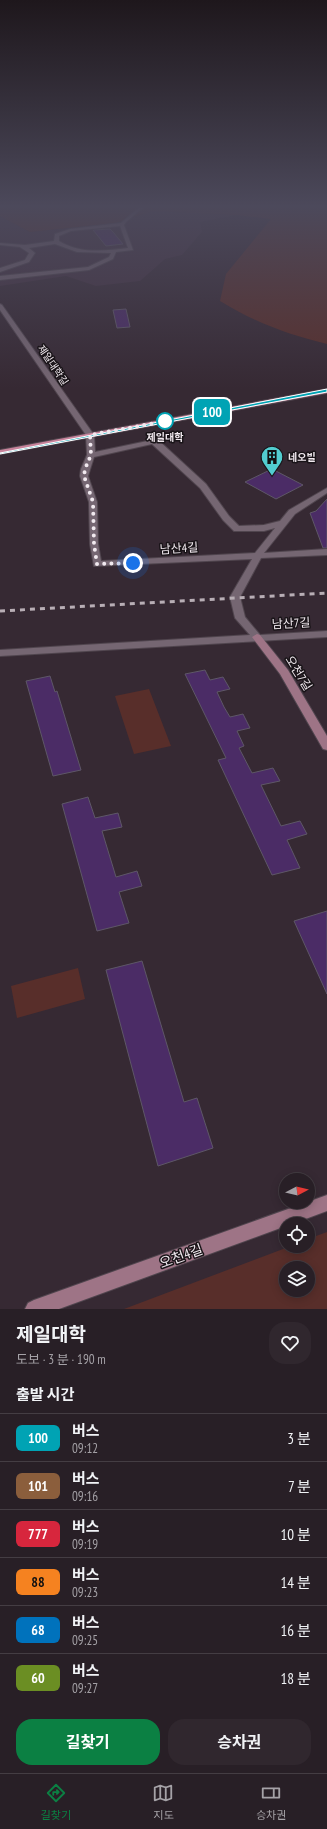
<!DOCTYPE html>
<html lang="ko">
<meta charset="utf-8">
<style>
body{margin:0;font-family:"PT Sans Narrow","Noto Sans KR",sans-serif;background:#30272e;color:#f1f3f6;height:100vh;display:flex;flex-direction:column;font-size:15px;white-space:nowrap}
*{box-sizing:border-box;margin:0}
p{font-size:13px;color:#a5a2a7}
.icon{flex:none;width:22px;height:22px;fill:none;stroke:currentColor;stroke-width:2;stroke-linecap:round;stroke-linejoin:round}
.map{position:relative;height:1309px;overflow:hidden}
.side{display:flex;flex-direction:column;background:#281f26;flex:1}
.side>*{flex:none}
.badge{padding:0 8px;border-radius:6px;font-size:14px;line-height:26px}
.needle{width:26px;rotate:83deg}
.buttons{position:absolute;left:279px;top:1173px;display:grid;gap:8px}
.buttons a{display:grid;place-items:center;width:36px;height:36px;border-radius:50%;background:#281f26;box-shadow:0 2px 10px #0003,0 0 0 1px #443d43;font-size:20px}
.you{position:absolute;width:20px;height:20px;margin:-10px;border:3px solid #fff;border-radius:50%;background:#1a73e8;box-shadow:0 0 0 6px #1a73e833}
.map>.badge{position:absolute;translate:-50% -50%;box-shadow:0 0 0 2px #fff}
h2{padding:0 16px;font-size:15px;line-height:36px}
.round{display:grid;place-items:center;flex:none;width:42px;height:42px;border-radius:16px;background:#30272e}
.overview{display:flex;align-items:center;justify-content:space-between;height:68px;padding:0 16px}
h1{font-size:19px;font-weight:700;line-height:30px}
.button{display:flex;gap:8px;margin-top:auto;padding:8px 16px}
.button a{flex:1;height:46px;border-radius:16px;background:#0b8043;color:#fff;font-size:16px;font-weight:700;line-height:46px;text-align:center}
.button a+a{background:#30272e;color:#f1f3f6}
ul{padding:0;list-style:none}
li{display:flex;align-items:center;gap:12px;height:48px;padding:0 16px;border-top:1px solid #443d43}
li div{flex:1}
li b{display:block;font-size:15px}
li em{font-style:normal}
li .badge{min-width:44px;font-weight:700;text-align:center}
.tab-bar{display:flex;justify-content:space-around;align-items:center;height:56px;border-top:1px solid #443d43;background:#281f26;font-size:11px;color:#a5a2a7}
.tab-bar a{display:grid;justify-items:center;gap:2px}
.tab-bar .selected{color:#0b8043}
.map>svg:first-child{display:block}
.built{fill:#42303f}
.green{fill:#582e2a;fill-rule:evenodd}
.building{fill:#4b2c66;stroke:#5e5767}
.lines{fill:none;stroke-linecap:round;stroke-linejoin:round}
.street-casing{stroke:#50454e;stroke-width:2}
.secondary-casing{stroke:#50454e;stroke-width:2}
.primary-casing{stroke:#50454e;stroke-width:2}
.street{fill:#756672;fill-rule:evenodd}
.secondary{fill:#9e7486;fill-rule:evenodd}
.primary{fill:#c7839b;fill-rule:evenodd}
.rail{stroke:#b8aeb5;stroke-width:3;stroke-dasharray:5 5;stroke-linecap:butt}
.line{fill:#00a3b4;stroke:#fff}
.walk{stroke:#f1e9ef;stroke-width:4;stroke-dasharray:0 7.2}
.stop-dot{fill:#fff;stroke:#00a3b4;stroke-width:2}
.labels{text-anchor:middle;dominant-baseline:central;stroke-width:3;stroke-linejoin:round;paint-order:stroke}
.far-street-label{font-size:10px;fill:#f1e9ef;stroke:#191418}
.far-stop-label{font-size:10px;font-weight:bold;fill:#f1e9ef;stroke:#191418}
.far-poi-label{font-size:10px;font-weight:bold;fill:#f1e9ef;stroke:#191418;text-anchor:start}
.street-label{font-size:12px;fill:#f1e9ef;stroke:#191418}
.near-street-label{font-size:14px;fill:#f1e9ef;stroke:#191418}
</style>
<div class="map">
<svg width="327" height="1309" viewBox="0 0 327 1309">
<rect width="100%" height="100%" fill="#362933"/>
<path class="built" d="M153 211 236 215 200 222 202 232 182 255 165 259 140 281 96 286 66 276 0 286V216L30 232 115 223Z"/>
<path class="green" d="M0 206H327V344C289 335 254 322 220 301L226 274 271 219 236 215 153 211 115 223 30 232 0 216Z
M149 689 171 746 134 754 115 696Z
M78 968 85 999 17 1018 11 986Z
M327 1232V1309H124L291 1246H308V1239ZM286 1268H308V1290H286Z"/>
<path class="building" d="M110 229 113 232 123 244 106 246 93 230Z
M126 309 130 327 117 328 113 310Z
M272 469 303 485 276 499 245 482Z
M327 499V548H323L310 513 316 511Z
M205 670 210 680 223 677 230 689 217 692 224 707 230 717 243 714 250 728 237 731 244 746 239 748 252 773 273 768 280 781 261 785 281 826 300 821 307 834 287 840 300 868 272 875 218 760 226 758 185 674Z
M50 676 55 692 57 691 81 770 53 776 26 681Z
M88 797 95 818 118 813 122 827 102 831 116 877 137 871 142 886 119 892 129 923 97 931 62 804Z
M327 911V994L294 921Z
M142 961 184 1102 197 1098 213 1148 158 1166 106 970Z"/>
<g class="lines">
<g class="street-casing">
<path id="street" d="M141 206H145L126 222 124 225 133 250 116 252 113 259 89 270 0 280V276L88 267 109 257 111 253 77 252 55 244 29 248 35 253 29 262 0 272V268L25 260 29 253 20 247 0 245V243L25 245 54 241 55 234 70 229 121 223ZM120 226 128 248C104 251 80 254 59 241V236L71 231Z
M0 304 2 305 94 435 95 452 157 439 206 484 229 516 239 526 264 525 280 521 289 510 327 488V493L295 514 264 553 327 549V555L261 558 240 597 245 617 260 635 327 631V637L0 656V650L250 635 235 618 230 597 252 559 94 566 90 544 89 502 80 476 81 469 87 455 86 435 0 310ZM152 444 200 488 223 520 234 531H264L275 528 255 553 101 561 98 544 97 502 88 476 94 457Z"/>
</g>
<g class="secondary-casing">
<path id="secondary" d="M257 634 260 635 288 670 327 736V750L323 749 280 674 252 637Z
M327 1195V1211L292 1224H286V1226L59 1309H25L28 1303 34 1300Z"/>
</g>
<g class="primary-casing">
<path id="primary" d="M327 389V393L0 454V450Z"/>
</g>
<use href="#street" class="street"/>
<use href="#secondary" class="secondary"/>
<use href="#primary" class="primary"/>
<path class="rail" d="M0 611 327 593"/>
</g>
<linearGradient id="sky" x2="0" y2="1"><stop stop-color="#1e171c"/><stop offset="0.53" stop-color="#4c495b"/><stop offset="1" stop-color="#4c495b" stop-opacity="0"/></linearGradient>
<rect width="327" height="389" fill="url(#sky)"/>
<path class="line" d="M327 389V392L0 454V453Z"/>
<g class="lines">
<path class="walk" d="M133 563 97 564 94 544 93 502 84 476 85 469 91 455 90 435 172 420 165 421"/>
</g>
<defs>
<g id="building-pin" transform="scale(1.15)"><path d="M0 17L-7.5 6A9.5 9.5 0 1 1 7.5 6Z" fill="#52cdd0" stroke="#191418"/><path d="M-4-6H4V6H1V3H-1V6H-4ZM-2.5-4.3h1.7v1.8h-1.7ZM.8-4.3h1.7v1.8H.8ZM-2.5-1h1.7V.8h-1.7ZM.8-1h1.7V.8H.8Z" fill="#111"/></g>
</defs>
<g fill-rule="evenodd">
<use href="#building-pin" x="272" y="457"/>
</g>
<circle class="stop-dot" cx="165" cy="421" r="8"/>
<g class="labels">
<g class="far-street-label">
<text transform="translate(53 365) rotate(56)">제일대학길</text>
</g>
<g class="far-stop-label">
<text x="165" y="437">제일대학</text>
</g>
<g class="far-poi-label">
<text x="288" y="457">네오빌</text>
</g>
<g class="street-label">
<text transform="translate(179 548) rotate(-4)">남산4길</text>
<text transform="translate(291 623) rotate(-3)">남산7길</text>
<text transform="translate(299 673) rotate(58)">오천7길</text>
</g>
<g class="near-street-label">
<text transform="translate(181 1256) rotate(-20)">오천4길</text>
</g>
</g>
</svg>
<div class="buttons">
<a><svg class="needle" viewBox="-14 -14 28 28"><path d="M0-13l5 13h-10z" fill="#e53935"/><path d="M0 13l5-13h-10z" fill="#a5a2a7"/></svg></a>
<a><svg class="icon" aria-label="locate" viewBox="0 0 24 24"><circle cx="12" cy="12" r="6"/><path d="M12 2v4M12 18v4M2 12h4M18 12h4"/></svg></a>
<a><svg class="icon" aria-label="layers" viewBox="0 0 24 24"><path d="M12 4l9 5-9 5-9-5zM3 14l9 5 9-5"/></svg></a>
</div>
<div class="you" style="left:133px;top:563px"></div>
<b class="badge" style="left:212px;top:412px;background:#00a3b4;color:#fff">100</b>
</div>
<section class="side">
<div class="overview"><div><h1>제일대학</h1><p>도보 · 3 분 · 190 m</p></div><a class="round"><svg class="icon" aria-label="heart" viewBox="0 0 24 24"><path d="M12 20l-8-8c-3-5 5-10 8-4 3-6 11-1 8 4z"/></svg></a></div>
<h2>출발 시간</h2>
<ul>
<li><span class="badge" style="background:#00a3b4;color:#fff">100</span><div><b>버스</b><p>09:12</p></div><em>3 분</em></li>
<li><span class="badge" style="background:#8b5e3c;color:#fff">101</span><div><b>버스</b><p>09:16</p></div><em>7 분</em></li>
<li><span class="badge" style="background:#d7263d;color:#fff">777</span><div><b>버스</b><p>09:19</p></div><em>10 분</em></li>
<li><span class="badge" style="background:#f58220;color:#111">88</span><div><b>버스</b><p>09:23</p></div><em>14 분</em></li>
<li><span class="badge" style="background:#0072bc;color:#fff">68</span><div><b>버스</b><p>09:25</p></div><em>16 분</em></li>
<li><span class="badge" style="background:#6b8e23;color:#fff">60</span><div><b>버스</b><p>09:27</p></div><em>18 분</em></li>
</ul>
<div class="button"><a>길찾기</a><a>승차권</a></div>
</section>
<nav class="tab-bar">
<a class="selected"><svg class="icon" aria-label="directions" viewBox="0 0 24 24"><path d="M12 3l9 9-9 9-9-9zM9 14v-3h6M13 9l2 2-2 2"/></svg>길찾기</a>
<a><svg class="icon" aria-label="map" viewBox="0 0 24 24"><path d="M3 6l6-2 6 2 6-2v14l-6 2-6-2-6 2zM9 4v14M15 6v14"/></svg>지도</a>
<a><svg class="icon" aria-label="tickets" viewBox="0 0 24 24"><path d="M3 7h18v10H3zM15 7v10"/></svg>승차권</a>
</nav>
